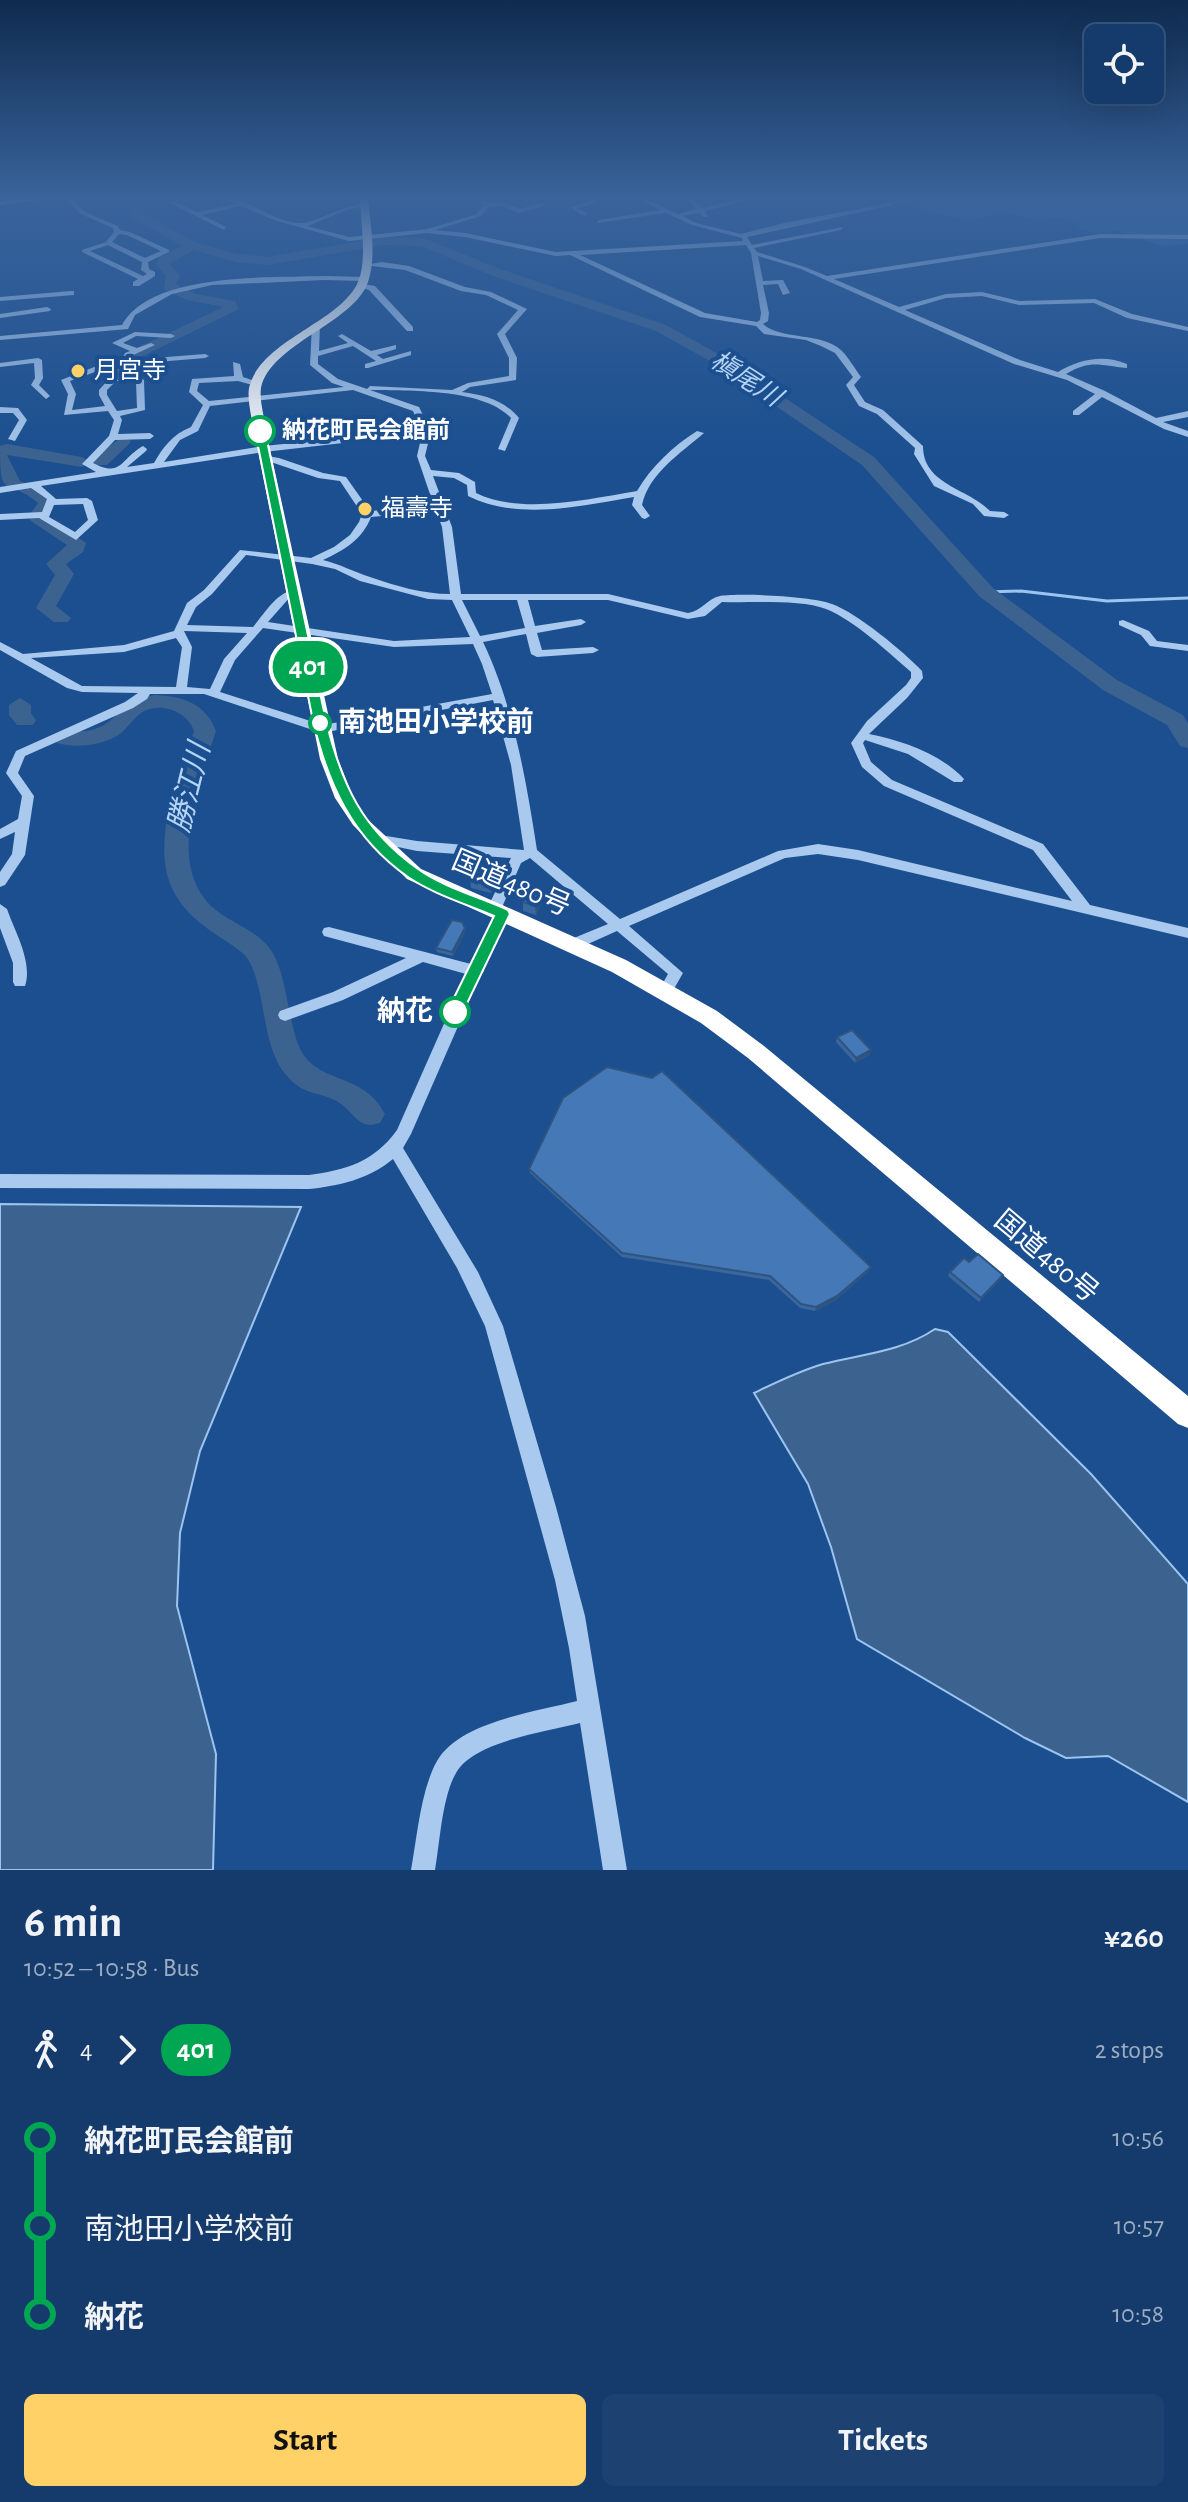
<!DOCTYPE html>
<meta charset="utf-8">
<style>
body{margin:0;font-family:"Alegreya Sans","Noto Sans JP",sans-serif;background:#1d4271;color:#f1f3f6;height:100vh;display:flex;flex-direction:column;font-size:30px;white-space:nowrap}
*{box-sizing:border-box;margin:0}
p{font-size:26px;color:#9dadc1}
.icon{flex:none;width:44px;height:44px;fill:none;stroke:currentColor;stroke-width:2;stroke-linecap:round;stroke-linejoin:round}
.map{position:relative;height:1870px;overflow:hidden}
.side{display:flex;flex-direction:column;background:#143b6b;flex:1}
.side>*{flex:none}
.badge{padding:0 16px;border-radius:26px;font-size:28px;line-height:52px}
.tools{position:absolute;left:1084px;top:24px;display:grid;gap:16px}
.tools a{display:grid;place-items:center;width:80px;height:80px;border-radius:12px;background:#143b6b;box-shadow:0 8px 32px #0002,0 0 0 2px #33557e;font-size:40px}
.map>.badge{position:absolute;translate:-50% -50%;box-shadow:0 0 0 4px #fff}
.legs{display:flex;align-items:center;gap:12px;height:88px;padding:0 24px;font-size:26px}
.legs p{margin-inline-start:auto}
.headline{display:flex;align-items:center;justify-content:space-between;height:136px;padding:0 24px}
h1{font-size:44px;font-weight:700;line-height:60px}
.primary-button{display:flex;gap:16px;margin-top:auto;padding:16px 24px}
.primary-button a{flex:1;height:92px;border-radius:12px;background:#ffd166;color:#111;font-size:32px;font-weight:700;line-height:92px;text-align:center}
.primary-button a+a{background:#1d4271;color:#f1f3f6}
ul{padding:0 24px;list-style:none}
li{display:flex;align-items:center;gap:28px;height:88px;font-size:30px}
li i{display:grid;place-items:center;width:12px;height:100%;margin:0 10px;background:currentColor}
li i::after{content:'';width:20px;height:20px;margin:-10px;border:6px solid;border-radius:50%;background:#143b6b}
li p{margin-inline-start:auto}
li:first-child i{background:linear-gradient(#0000 50%,currentColor 0)}
li:last-child i{background:linear-gradient(currentColor 50%,#0000 0)}
.map>svg:first-child{display:block}
.green{fill:#2e69ad}
.water{fill:#3c6290;stroke:#9cc4f0;stroke-width:2}
.lines{fill:none;stroke-linecap:round;stroke-linejoin:round}
.stream{stroke:#9cc4f0;stroke-width:3}
.river{fill:#3c6290;fill-rule:evenodd}
.minor{fill:#a9c9ee;fill-rule:evenodd}
.major{fill:#f0f6ff;fill-rule:evenodd}
.highway{fill:#fff;fill-rule:evenodd}
.wall{fill:#3a679d}
.shaded-wall{fill:#305480}
.building{fill:#4478b7;stroke:#305480;stroke-width:2}
.line-1{fill:#00a651;stroke:#fff;stroke-width:2}
.poi-dot{fill:#ffd166;stroke:#1b4f8f;stroke-width:3}
.stop-1-dot{fill:#fff;stroke:#00a651;stroke-width:4}
.labels{text-anchor:middle;dominant-baseline:central;stroke-width:8;stroke-linejoin:round;paint-order:stroke}
.far-poi-label{font-size:24px;fill:#fff;stroke:#1b4f8f;text-anchor:start}
.far-stop-label{font-size:24px;font-weight:bold;fill:#fff;stroke:#1b4f8f;text-anchor:start}
.far-water-label{font-size:26px;font-style:italic;fill:#b5d3f5;stroke:#1b4f8f}
.stop-label{font-size:28px;font-weight:bold;fill:#fff;stroke:#1b4f8f;text-anchor:start}
.street-label{font-size:28px;fill:#fff;stroke:#1b4f8f}
.water-label{font-size:30px;font-style:italic;fill:#b5d3f5;stroke:#1b4f8f}
</style>
<div class="map">
<svg width="1188" height="1870" viewBox="0 0 1188 1870">
<rect width="100%" height="100%" fill="#1b4f8f"/>
<path class="green" d="M867 196H1188V244L1163 246 1117 231 1098 233 1077 228 1081 225 1055 217 1040 222 1003 211 971 221Z"/>
<path class="water" d="M0 1204 301 1207 200 1451 180 1533 177 1606 216 1754 213 1870H0Z
M935 1329 948 1332 1091 1474 1188 1584V1802L1108 1756 1066 1758 1025 1738 857 1639 831 1547 808 1484 754 1393C777 1382 799 1371 823 1364 862 1354 901 1352 935 1329Z"/>
<g class="lines">
<path class="stream" d="M986 592 1021 591 1107 601 1188 598"/>
<path class="river" d="M118 196H130L143 214 197 243 237 254 268 257 384 237 423 238 503 270 666 325 720 355 874 457 993 588 1117 680 1183 715 1188 723V748L1180 746 1167 725 1103 690 979 596 862 465 710 361 656 331 493 276 421 246 384 245 268 265 236 262 194 250 169 264 180 276 176 284 196 294 235 301 239 309 141 357 135 369H125L123 366 130 351 224 307 187 300 164 289 166 276 156 264 159 258 183 246 135 220Z
M123 436 131 441 129 444 107 465H95L93 461 95 457Z
M7 444 82 457 90 462 82 467 7 455 20 481 45 491 56 502 47 516 86 543 83 552 66 564 74 574 56 606 71 618 68 622H54L36 608 55 575 46 564 67 545 31 521 28 517 38 503C5 475 0 503 0 446Z
M155 695C183 696 206 704 216 731 200 782 166 861 211 906 229 923 256 929 270 949 288 972 288 1031 303 1054 323 1084 365 1074 385 1114L380 1123C359 1130 356 1115 341 1104 330 1095 313 1095 301 1088 258 1061 270 1000 249 961 245 953 233 946 226 941 199 924 175 906 167 874 156 827 180 774 194 731 187 711 160 701 141 713 131 720 125 733 113 738 96 746 75 748 57 743L54 738 57 733C70 730 83 733 95 729 121 720 118 701 155 695Z
M20 698 31 705V713L36 720 33 725H17L9 715V705Z"/>
<path class="minor" d="M64 196H70L85 212 118 226 120 230 130 232 169 250V252L148 262 149 269 155 272V276L139 286H133V282L138 279 82 252V250L106 242 114 232 113 228 81 214ZM119 234 127 235 161 251 145 258 112 242ZM108 245 142 262 141 270 147 274 143 276 90 251Z
M220 196C248 196 271 222 299 223 316 224 342 204 366 204V206L350 209 307 226 349 237 428 229 477 214 483 205 477 199 479 196H485L483 199 488 203 503 202 520 209 542 203 544 206 519 213 502 206 489 207 481 216 435 230 465 233 556 252 743 241 742 238 692 225 666 213 597 223 599 220 660 210 632 196H641L678 214 696 209 684 196H691L702 208 752 196H764L705 211 708 217H704L699 213 683 216 696 223 741 234 784 223 895 202 893 205 747 237 752 245 843 227 841 230 754 248 757 252 805 267 827 276 1100 234 1188 235V239L1100 238 834 279 899 307 946 294 982 292 1019 301 1095 299 1132 314 1188 327V331L1127 318 1094 303 1019 305 982 296 946 298 905 310 1020 360 1058 372C1079 359 1104 354 1127 364V368C1100 366 1092 359 1066 374L1105 391 1156 418 1188 411V417L1163 422 1188 431V437L1164 429 1102 397 1079 415H1073V411L1095 394 1067 380 1014 364 801 269 758 256 763 281 783 280 790 293 783 295 778 284 763 285 769 313 768 321 763 324C782 341 821 331 842 351 849 358 855 369 861 377L854 385 865 402 883 410 923 446C923 485 968 488 990 511L1004 512 1009 515 1004 518 984 516 973 504 934 486 914 454 915 448 877 414 859 406 846 385 853 377 835 353 821 346 806 340 764 334 756 326 700 317 570 255 556 256 465 237 427 233 349 241 274 220 241 206 202 215 226 227 224 230 166 201 171 200 197 212 235 204ZM746 245 751 253 761 313 760 320 757 322 705 313 580 255Z
M594 196H601L595 203 578 208 586 213V215H582L570 207 591 201Z
M382 262 409 266 465 287 491 292 527 309 505 334 517 358 516 380 470 387 462 392C484 395 504 400 519 418L505 451 498 449 511 418C483 388 409 391 370 390L419 407 431 431 425 456 431 470 459 473 475 482 476 493C521 515 589 499 637 491 651 467 673 446 697 431L704 433C681 453 649 473 642 505L650 516 645 519 642 518 632 505 634 497C581 506 518 521 468 496L467 485 454 478 433 476 452 527 461 594H608L688 613C702 611 708 598 720 596 742 593 812 596 832 604 857 613 903 651 922 671L923 678 907 698 869 734C901 740 941 754 964 779L962 782H954L908 754 865 740 863 743 871 762 892 780 1043 844 1090 905 1188 928V938L858 860 818 854 785 858 629 926 683 973 671 994H661L659 990 668 974 617 931 579 948H569L567 944 569 940 608 924 530 858 521 863 503 905 509 914 483 969 484 971 480 976 411 1134 403 1148 478 1272 503 1326 556 1507 585 1616 627 1870H603L580 1723C546 1732 474 1741 456 1773 442 1797 440 1842 435 1870H411C417 1837 421 1789 437 1761 460 1721 536 1712 577 1701L569 1648 555 1580 485 1326 457 1268 393 1159C369 1179 339 1186 309 1189L0 1188V1174L309 1175C346 1170 374 1162 397 1130L466 974 423 962 343 1000 285 1021 280 1019 278 1015 280 1011 333 992 406 958 324 936 322 932 324 928 329 927 471 964 495 914 489 905 511 858 417 851 369 841 368 838 369 835 374 834 417 841 524 850 511 765 493 700 322 733 204 694H150L147 699 133 708 25 756 18 773 34 796 25 855 5 885 0 887V872L12 854 15 832 0 839V829L18 819 22 796 6 773 16 751 125 702 138 693 82 692 67 688 0 650V642L23 654 124 645 174 631 187 603 204 590 240 550 311 558 334 547 350 535 359 522 362 514 340 481 318 478 262 459V455L279 458 323 473 346 477 370 511 434 506 417 456 422 434 264 452 41 486 56 499 87 498 92 501 98 520 76 540 39 518 0 520V514L42 512 47 499 31 488 0 493V487L96 472 82 464 109 436 114 420 108 411 64 415 68 394 61 380 102 364H120L125 353 130 351 112 343 135 332 171 334 175 336 171 338 136 336 123 343 137 348 151 343 155 345 131 356 128 364 149 365 151 358H154L205 354 209 356 205 358 157 362 155 369H126L120 376 140 378 144 380 145 410 120 416 122 420 118 434 150 433 154 436 150 439 115 440 93 463C122 478 120 459 143 446L147 449 146 451 127 467 154 463C163 447 173 434 191 427L203 405 189 392 192 379 234 376 233 362 240 364 243 377 260 383V387L238 381 199 383 197 391 209 401 344 387 332 383 310 365 312 326 316 324 320 326 319 351 348 343 338 336 342 334 371 351 396 345V349L377 355 383 359 411 351V355L368 368H365V364L376 361 353 346 318 356V364L338 379 367 389 370 386 452 390 468 383 509 376V358L497 334 518 310 486 295 461 291 405 270 364 265ZM106 368 118 369 99 390V395L105 406 72 410 76 394 70 381ZM116 381 136 382 137 408 117 411 107 395V390ZM353 390 413 411 421 429 339 438 327 421 324 420 320 423 331 439 264 446 164 462 180 440 198 431 210 406ZM83 504 88 520 75 532 49 517 54 505ZM436 511 442 527 450 594C423 594 396 586 370 577 354 572 340 564 323 560 343 551 363 539 371 517ZM246 555 312 564 335 569 360 581 428 599 452 600 470 637 394 641 268 622 291 596 296 594V590C278 590 264 614 253 627L187 625 196 607 212 594ZM462 600H517L525 628 480 636ZM528 600H608L688 619 705 616 722 602C750 603 800 599 826 609 854 620 888 652 911 672V678L906 685 867 721 851 743 862 767 884 786 1033 850 1072 901 858 850 818 844 778 851 620 919 537 850C526 780 514 707 483 642L526 634 531 654 537 657 593 653 599 650 593 647 542 650 537 633 581 625 586 622 581 619 535 626ZM263 628 394 647 473 644 482 664 492 694 323 725 220 692 235 660ZM184 631 247 633 224 659 210 689 187 687 192 647ZM176 638 182 647 176 687 82 686 31 658 124 652Z
M324 276 365 277 369 279 365 281 324 280 212 285 172 294 135 315 128 329 0 340V336L122 325C151 272 270 278 324 276Z
M359 283 375 286 413 327V331H407L369 290 359 287Z
M71 291H74V295L0 301V297Z
M47 307 51 309 50 311 0 318V314Z
M38 358 42 360 43 378 39 385 50 396 46 399 31 385 35 378 34 363 0 367V363Z
M0 407 18 408 27 420 15 441 8 439 19 420 13 413H0Z
M1123 620 1149 631 1157 641 1188 645V651L1150 646 1141 635 1119 625V621Z
M0 904 7 909C15 932 33 962 25 986H15L13 982V963L0 928Z"/>
<path class="major" d="M43 196H75L0 205V201Z"/>
<path class="highway" d="M360 196H368C370 223 377 256 368 282 354 323 270 344 261 388 259 400 265 419 266 431L338 759 353 797 365 817 421 869 626 960 717 1011 764 1046 1188 1396V1428L1178 1424 748 1058 701 1023 612 972 407 879 353 825 335 798 320 759 254 431C252 419 247 400 249 388 260 340 340 323 358 282 368 258 360 222 360 196Z"/>
</g>
<path class="wall" d="M498 869V878L491 893 471 888 470 879Z
M543 891V900L536 915 523 911V902Z
M465 928V932L453 956 437 952 436 948Z
M837 1037 870 1055 855 1063 836 1042Z
M529 1169 869 1271 836 1300 815 1311 800 1308 769 1280 622 1257 530 1173Z
M969 1262 1001 1279 979 1302 948 1276 950 1272Z"/>
<path class="shaded-wall" d="M498 869V878L491 893 490 884Z
M543 891V900L536 915 535 906Z
M465 928V932L453 956 452 952Z
M871 1050 870 1055 855 1063 856 1058Z
M871 1267 869 1271 836 1300 815 1311 816 1307Z
M1003 1275 1001 1279 979 1302 981 1298Z"/>
<path class="building" d="M479 864 498 869 490 884 470 879Z
M530 888 543 891 535 906 523 902Z
M452 920 462 922 465 928 452 952 436 948Z
M852 1030 871 1050 856 1058 837 1037Z
M607 1067 652 1078 662 1071 871 1267 837 1296 816 1307 801 1304 770 1276 622 1253 529 1169 563 1098Z
M978 1254 1003 1275 981 1298 950 1272 964 1258 969 1262Z"/>
<linearGradient id="sky" x2="0" y2="1"><stop stop-color="#0f2b4f"/><stop offset="0.43" stop-color="#39639b"/><stop offset="1" stop-color="#39639b" stop-opacity="0"/></linearGradient>
<rect width="1188" height="458" fill="url(#sky)"/>
<path class="line-1" d="M260 428 265 431 326 721C342 785 362 829 418 869 443 887 479 897 508 910L510 914 461 1016 455 1018 447 1012 494 916C466 904 433 894 408 877 352 838 328 784 313 721L255 431Z"/>
<g class="poi-dot">
<circle cx="78" cy="371" r="8"/>
<circle cx="365" cy="509" r="8"/>
</g>
<g class="stop-1-dot">
<circle cx="260" cy="431" r="14"/>
<circle cx="320" cy="723" r="10"/>
<circle cx="455" cy="1012" r="14"/>
</g>
<g class="labels">
<g class="far-poi-label">
<text x="94" y="371">月宮寺</text>
<text x="381" y="509">福壽寺</text>
</g>
<g class="far-stop-label">
<text x="282" y="431">納花町民会館前</text>
</g>
<g class="far-water-label">
<text transform="translate(746 379) rotate(33)">槇尾川</text>
</g>
<g class="stop-label">
<text x="338" y="723">南池田小学校前</text>
<text x="433" y="1012" text-anchor="end">納花</text>
</g>
<g class="street-label">
<text transform="translate(511 884) rotate(23)">国道480号</text>
<text transform="translate(1046 1257) rotate(40)">国道480号</text>
</g>
<g class="water-label">
<text transform="translate(190 788) rotate(-76)">勝江川</text>
</g>
</g>
</svg>
<div class="tools">
<a><svg class="icon" aria-label="locate" viewBox="0 0 24 24"><circle cx="12" cy="12" r="6"/><path d="M12 2v4M12 18v4M2 12h4M18 12h4"/></svg></a>
</div>
<b class="badge" style="left:308px;top:667px;background:#00a651;color:#fff">401</b>
</div>
<section class="side">
<div class="headline"><div><h1>6 min</h1><p>10:52 – 10:58 · Bus</p></div><b>¥260</b></div>
<div class="legs"><svg class="icon" aria-label="walk" viewBox="0 0 24 24"><circle cx="13" cy="4" r="2"/><path d="M13 8l-2 6 4 7M11 14l-3 7M7 12l3-4h3l4 4"/></svg>4<svg class="icon" aria-label="forward" viewBox="0 0 24 24"><path d="M9 5l7 7-7 7"/></svg><b class="badge" style="background:#00a651;color:#fff">401</b><p>2 stops</p></div>
<ul>
<li><i style="color:#00a651"></i><b>納花町民会館前</b><p>10:56</p></li>
<li><i style="color:#00a651"></i><span>南池田小学校前</span><p>10:57</p></li>
<li><i style="color:#00a651"></i><b>納花</b><p>10:58</p></li>
</ul>
<div class="primary-button"><a>Start</a><a>Tickets</a></div>
</section>
